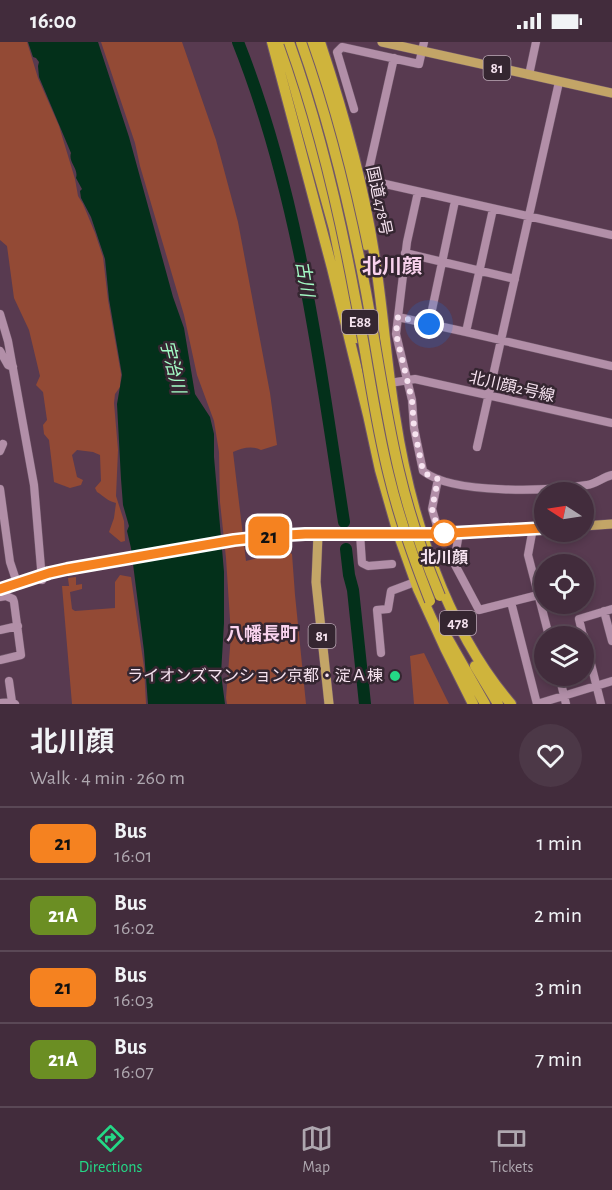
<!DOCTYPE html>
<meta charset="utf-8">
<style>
body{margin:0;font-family:"Alegreya Sans","Noto Sans JP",sans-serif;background:#4c3847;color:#f1f3f6;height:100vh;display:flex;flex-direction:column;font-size:22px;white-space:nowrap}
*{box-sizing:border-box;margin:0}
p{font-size:20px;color:#aea7af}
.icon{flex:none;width:33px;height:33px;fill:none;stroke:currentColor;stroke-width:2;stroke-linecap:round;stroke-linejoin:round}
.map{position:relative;height:662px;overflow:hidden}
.drawer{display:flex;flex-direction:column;background:#422c3c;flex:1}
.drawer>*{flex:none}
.badge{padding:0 12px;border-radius:9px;font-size:21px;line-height:39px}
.needle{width:39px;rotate:282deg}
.controls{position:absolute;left:534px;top:440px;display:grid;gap:12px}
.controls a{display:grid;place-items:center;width:60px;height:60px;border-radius:50%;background:#422c3c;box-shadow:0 3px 9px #0003,0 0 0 2px #5a4856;font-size:30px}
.you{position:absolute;width:30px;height:30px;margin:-15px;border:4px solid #fff;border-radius:50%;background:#1a73e8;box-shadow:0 0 0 9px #1a73e833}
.map>.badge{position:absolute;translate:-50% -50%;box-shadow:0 0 0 3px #fff}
.round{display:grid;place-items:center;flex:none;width:63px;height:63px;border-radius:32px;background:#4c3847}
.overview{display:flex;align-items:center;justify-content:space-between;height:102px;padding:0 30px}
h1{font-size:28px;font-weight:700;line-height:45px}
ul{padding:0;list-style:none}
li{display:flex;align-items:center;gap:18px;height:72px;padding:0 30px;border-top:2px solid #5a4856}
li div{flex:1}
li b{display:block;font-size:22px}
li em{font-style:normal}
li .badge{min-width:66px;font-weight:700;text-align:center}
.status{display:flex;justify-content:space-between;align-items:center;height:42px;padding:0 30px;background:#422c3c;direction:ltr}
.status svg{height:16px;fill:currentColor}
.tabs{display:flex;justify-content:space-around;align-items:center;height:84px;border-top:2px solid #5a4856;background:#422c3c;font-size:16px;color:#aea7af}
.tabs a{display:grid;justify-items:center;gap:3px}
.tabs .on{color:#24d886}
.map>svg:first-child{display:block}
.green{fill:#934a35}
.water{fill:#03301a}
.pier{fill:#583a50}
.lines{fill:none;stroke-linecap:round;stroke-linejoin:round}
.river{stroke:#03301a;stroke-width:12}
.minor-casing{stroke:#70576a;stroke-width:9}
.major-casing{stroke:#70576a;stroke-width:10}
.highway-casing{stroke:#70576a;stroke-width:12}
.minor{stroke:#b28fa8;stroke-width:8}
.major{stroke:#c3a567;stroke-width:9}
.highway{stroke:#cfb43c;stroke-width:10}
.highway-bridge-casing{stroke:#70576a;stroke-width:12;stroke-linecap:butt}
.highway-bridge{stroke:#cfb43c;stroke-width:10}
.line-casing{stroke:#fff;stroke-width:14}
.line{stroke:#f58220;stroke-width:9}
.walk{stroke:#f6e3f0;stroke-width:6;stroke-dasharray:0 10.8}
.stop-dot{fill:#fff;stroke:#f58220;stroke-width:3}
.poi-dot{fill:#24d886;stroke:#352631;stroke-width:2}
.labels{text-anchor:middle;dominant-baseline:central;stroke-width:5;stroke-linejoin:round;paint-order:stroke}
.shield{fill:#352631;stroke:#bcaab7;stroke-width:1.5}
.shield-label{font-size:15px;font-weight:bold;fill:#f6e3f0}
.street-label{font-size:16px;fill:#f6e3f0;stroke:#352631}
.stop-label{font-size:16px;font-weight:bold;fill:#f6e3f0;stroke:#352631}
.poi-label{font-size:16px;fill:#f6e3f0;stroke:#352631;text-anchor:end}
.water-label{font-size:18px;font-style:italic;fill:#a3fbc5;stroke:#352631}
.neighbourhood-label{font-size:18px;font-weight:bold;fill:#f9d3ee;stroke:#352631}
.quarter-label{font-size:20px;font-weight:bold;fill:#f9d3ee;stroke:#352631}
</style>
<div class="status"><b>16:00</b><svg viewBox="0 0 49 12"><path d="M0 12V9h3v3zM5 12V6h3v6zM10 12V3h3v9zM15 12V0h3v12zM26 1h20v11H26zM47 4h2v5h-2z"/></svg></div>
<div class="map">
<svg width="612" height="662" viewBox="0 0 612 662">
<rect width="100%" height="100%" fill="#583a50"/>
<path class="green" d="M0 0H27L38 36 59 84 75 137 78 154 83 162 95 191 103 215 108 258 121 332 120 345 115 352 114 361 118 408 116 454 124 479 125 499 121 500 109 490 114 476 116 461C107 459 104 454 97 450L95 446 101 439 100 413 93 410 77 408 72 413 77 435 83 438 81 443 70 446 54 440 49 398 44 392 43 383 47 378 43 350 36 343 40 334 29 288 14 256 7 204 0 198Z
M101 0H182L216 98 238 180 270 351 277 403 261 408C252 403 242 406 233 410L246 519 287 509 292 512 295 553 306 662H227L226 656 231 593 226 516 220 460 219 410 214 379 197 333 184 273 140 124 135 101Z
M120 533 131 535 144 625 146 662H72L62 544H69L68 536 76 535V543L82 542V547L70 550 72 567 75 569 115 566V540Z
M424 611 449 662H414L410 614Z"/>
<path class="water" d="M28 0H98L129 95 173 255 184 286 195 352 210 375 214 392V415L224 530V581L221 632 225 662H148L144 609 131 506 127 489 129 484 123 463 121 437 117 362 122 333 109 257 105 217 91 175 81 156 80 149 82 147 76 136C79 127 68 120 71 111L39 35 38 24 39 20 36 16 33 15Z"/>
<path class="pier" d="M224 494 225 506 130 522 129 510Z"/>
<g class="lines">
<path class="river" d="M238 0C299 153 319 318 344 480
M346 507 349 533 353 548 365 662"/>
<g class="minor-casing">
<path id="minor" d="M394 16 369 127V135L372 139 612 193
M529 33 536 0
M354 67 337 10 342 5 419 22 424 0
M418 150 407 200 396 292 412 358 414 386 423 429C453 453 549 449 587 443 596 442 603 435 612 433
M405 211 515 237
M0 272 8 299 34 443 42 538
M398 275 466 290 612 324
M429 282 455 159
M466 290 493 167
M0 309 8 323 13 325
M390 341 415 337 612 381
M477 405 559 40
M0 409 3 402
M438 437 432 467 439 491
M0 447 10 520 17 541
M533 486 528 513 549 594
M459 491 454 521 479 568 538 553
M360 492 362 521 368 524 392 522
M0 555 6 554 13 557 14 560 21 613 0 618
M511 560 537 662 612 639
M604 569 612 599
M0 588 18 584
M583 594 579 577 612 567
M584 594 601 662
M381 611 377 568 388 567 391 549 415 540
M559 633 566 662
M9 639 12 660
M0 661 12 660 15 662"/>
</g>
<g class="major-casing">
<path id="major" d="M382 0 612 51
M584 484 612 482
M416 491H439L544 486
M318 493 316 540 329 662
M0 547 67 527 252 496 287 492 403 491"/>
</g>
<g class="highway-casing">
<path id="highway" d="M272 0 332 226 368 373 380 428 398 491 418 547 445 606 473 662
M282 0 334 187 356 296
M312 0 346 116 366 203
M320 0C343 69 363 140 374 211 383 265 386 320 395 374 410 473 445 585 511 662
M448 597 485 662
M475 624 498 662"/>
</g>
<use href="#minor" class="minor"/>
<use href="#major" class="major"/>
<use href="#highway" class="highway"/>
<g class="highway-bridge-casing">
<path id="highway-bridge" d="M289 0C319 83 339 169 355 255 367 314 374 375 389 434 399 476 414 518 430 559
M301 0C330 81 350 165 366 250 377 310 385 370 399 429 409 472 423 513 440 554"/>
</g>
<use href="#highway-bridge" class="highway-bridge"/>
</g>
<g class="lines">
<g class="line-casing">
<path id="line" d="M0 547 49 531 67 527 234 498 271 494 305 492H434L544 486"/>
</g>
<use href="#line" class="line"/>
<path class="walk" d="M429 282 398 275 396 292 412 358 414 386 423 429 428 433 438 437 432 467 439 491H444"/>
</g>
<circle class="stop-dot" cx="444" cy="491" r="12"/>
<circle class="poi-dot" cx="395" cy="634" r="6"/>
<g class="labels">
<g class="shield">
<rect x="483.5" y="14" width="27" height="24" rx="4.5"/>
<rect x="342" y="268" width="36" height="24" rx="4.5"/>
<rect x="440" y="569" width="36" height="24" rx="4.5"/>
<rect x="308.5" y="582" width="27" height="24" rx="4.5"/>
</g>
<g class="shield-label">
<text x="497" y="26">81</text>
<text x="360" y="280">E88</text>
<text x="458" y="581">478</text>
<text x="322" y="594">81</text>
</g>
<g class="street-label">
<text transform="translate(379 159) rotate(78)">国道478号</text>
<text transform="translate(512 345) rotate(13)">北川顔2号線</text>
</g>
<g class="stop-label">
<text x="444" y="516">北川顔</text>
</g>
<g class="poi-label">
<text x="383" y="634">ライオンズマンション京都・淀Ａ棟</text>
</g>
<g class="water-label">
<text transform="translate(304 237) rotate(81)">古川</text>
<text transform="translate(172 325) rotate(76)">宇治川</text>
</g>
<g class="neighbourhood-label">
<text x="262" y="593">八幡長町</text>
</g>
<g class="quarter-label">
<text x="392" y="225">北川顔</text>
</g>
</g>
</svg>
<div class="controls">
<a><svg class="needle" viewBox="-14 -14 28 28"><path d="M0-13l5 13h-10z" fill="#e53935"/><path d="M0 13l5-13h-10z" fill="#aea7af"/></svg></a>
<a><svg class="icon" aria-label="locate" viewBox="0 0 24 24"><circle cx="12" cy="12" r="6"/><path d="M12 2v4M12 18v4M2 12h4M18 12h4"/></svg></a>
<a><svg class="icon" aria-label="layers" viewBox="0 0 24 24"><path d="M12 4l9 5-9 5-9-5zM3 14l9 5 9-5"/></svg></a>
</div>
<div class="you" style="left:429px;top:282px"></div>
<b class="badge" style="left:269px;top:494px;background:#f58220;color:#111">21</b>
</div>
<section class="drawer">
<div class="overview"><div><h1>北川顔</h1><p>Walk · 4 min · 260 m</p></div><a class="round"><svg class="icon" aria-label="heart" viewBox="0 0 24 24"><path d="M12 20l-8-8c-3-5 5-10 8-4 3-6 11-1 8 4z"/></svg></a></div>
<ul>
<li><span class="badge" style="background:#f58220;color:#111">21</span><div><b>Bus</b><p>16:01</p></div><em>1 min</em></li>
<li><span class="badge" style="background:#6b8e23;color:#fff">21A</span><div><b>Bus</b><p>16:02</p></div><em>2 min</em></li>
<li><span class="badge" style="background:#f58220;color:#111">21</span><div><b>Bus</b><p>16:03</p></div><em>3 min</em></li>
<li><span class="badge" style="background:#6b8e23;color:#fff">21A</span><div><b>Bus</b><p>16:07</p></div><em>7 min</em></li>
</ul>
</section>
<nav class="tabs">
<a class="on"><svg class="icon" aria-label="directions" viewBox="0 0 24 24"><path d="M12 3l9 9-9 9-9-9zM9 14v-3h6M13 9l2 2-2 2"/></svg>Directions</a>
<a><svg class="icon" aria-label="map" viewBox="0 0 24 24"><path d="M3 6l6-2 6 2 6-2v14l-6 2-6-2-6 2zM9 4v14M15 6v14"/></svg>Map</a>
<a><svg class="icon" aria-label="tickets" viewBox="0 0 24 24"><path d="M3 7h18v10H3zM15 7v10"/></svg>Tickets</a>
</nav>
